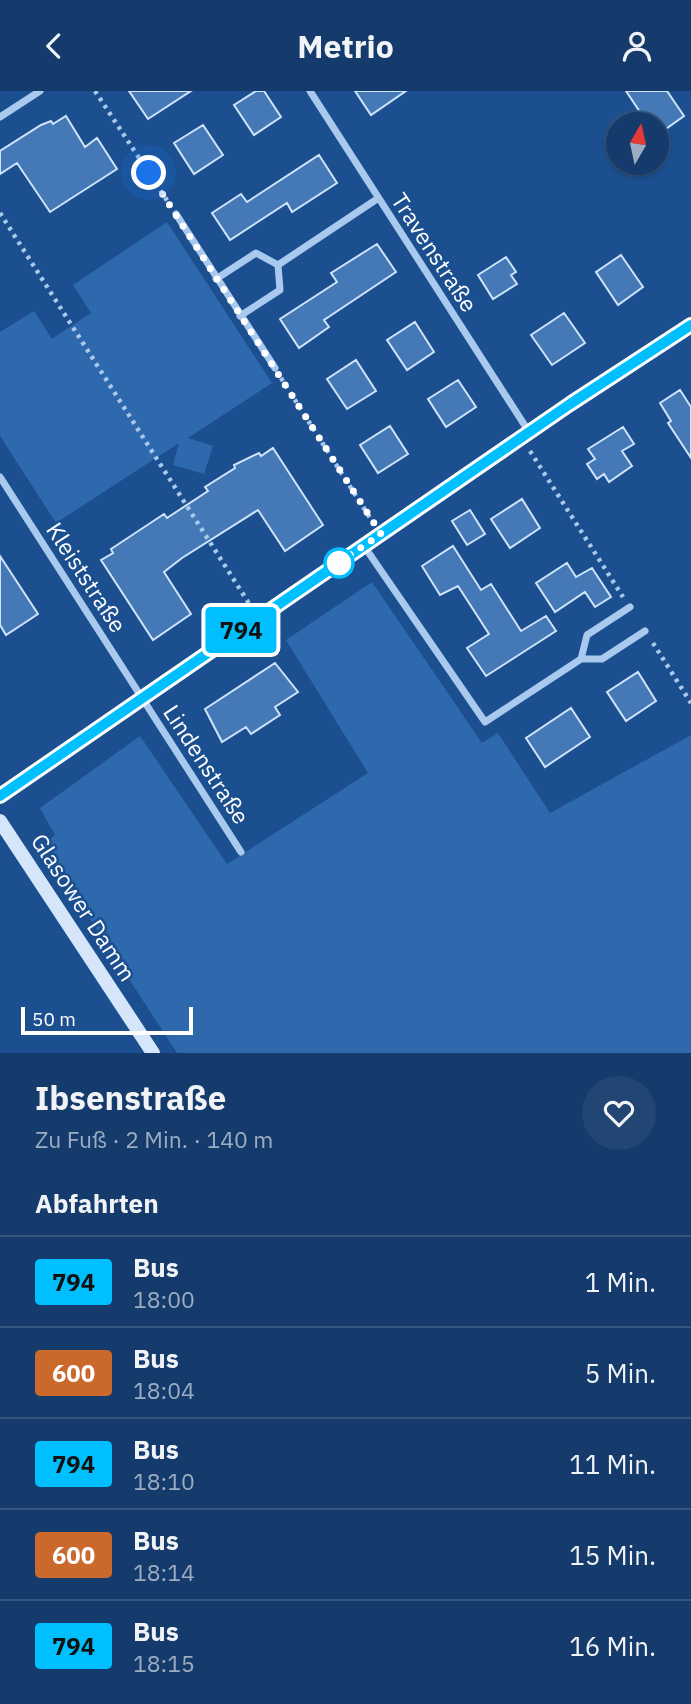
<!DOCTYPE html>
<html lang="de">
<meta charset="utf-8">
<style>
body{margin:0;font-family:"IBM Plex Sans",sans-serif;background:#214673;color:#f1f3f6;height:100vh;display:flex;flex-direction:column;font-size:26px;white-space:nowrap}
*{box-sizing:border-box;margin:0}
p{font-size:23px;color:#9dadc1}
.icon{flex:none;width:38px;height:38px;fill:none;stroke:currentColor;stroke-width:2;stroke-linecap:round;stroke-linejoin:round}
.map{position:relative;height:962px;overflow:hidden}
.details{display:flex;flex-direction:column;background:#143b6b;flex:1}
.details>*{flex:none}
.badge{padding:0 14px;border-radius:5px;font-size:24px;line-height:46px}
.needle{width:46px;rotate:9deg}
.controls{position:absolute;left:606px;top:21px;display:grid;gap:14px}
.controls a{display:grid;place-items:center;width:63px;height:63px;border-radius:50%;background:#143b6b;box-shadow:0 2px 5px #0004,0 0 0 2px #33557e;font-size:35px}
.scale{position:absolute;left:21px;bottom:18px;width:172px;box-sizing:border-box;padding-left:7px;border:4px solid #fff;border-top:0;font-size:19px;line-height:24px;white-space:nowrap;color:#fff;-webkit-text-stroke:5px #1b4f8f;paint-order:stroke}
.you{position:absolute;width:35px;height:35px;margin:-18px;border:5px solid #fff;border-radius:50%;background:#1a73e8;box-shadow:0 0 0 10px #1a73e833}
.map>.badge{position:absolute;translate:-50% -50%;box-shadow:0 0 0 4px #fff}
h2{padding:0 35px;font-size:26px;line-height:63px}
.round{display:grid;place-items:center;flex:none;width:74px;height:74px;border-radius:37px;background:#214673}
.summary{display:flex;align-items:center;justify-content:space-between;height:119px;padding:0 35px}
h1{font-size:33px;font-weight:800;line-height:52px}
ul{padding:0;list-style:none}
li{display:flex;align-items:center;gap:21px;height:91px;padding:0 35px;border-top:2px solid #33557e}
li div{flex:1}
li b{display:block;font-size:26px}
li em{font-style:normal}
li .badge{min-width:77px;font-weight:700;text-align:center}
header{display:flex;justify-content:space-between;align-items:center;height:91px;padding:0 35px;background:#143b6b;font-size:32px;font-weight:800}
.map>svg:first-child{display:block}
.green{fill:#2e69ad}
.building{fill:#4478b7;stroke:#cfe3fa;stroke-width:2}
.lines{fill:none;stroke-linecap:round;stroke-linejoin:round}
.path{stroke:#a9c9ee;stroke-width:4.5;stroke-dasharray:3.5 5;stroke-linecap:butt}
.street{stroke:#a9c9ee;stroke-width:7}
.secondary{stroke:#d6e6fa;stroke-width:14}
.line-casing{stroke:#fff;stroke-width:16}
.line{stroke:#00bfff;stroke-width:10}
.walk{stroke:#fff;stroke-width:7;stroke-dasharray:0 12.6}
.stop-dot{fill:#fff;stroke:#00bfff;stroke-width:3.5}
.labels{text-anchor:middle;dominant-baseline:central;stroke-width:5;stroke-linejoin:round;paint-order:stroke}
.street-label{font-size:23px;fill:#fff;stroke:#1b4f8f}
</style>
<header><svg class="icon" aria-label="back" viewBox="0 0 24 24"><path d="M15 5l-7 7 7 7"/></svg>Metrio<svg class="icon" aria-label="person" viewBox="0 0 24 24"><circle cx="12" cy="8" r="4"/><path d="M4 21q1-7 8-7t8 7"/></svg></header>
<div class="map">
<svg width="691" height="962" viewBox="0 0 691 962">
<rect width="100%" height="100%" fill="#1b4f8f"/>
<path class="green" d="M167 131 272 292 188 347 213 355 204 383 173 374 179 352 56 432 0 345V241L34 220 52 248 91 222 73 194Z
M372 491 482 652 498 642 550 722 691 644V962H177L42 754 55 744 40 717 140 645 227 773 368 682 286 549Z"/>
<path class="building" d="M129 0H191L148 28Z
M256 0H264L281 26 254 44 234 14Z
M355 0H406L371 24Z
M626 0H667L684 25 656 45V33H648Z
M66 25 85 56 97 47 117 78 50 121 17 72 0 83V60L41 34 51 30 53 33Z
M203 34 223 64 194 83 174 52Z
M319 64 337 92 292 121 287 112 230 149 212 122 241 103 247 111Z
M377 153 396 181 324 229 329 236 299 257 280 228 337 191 331 182Z
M621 164 643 196 618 214 596 181Z
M506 166 516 181 511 184 517 193 493 208 478 184Z
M564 222 585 252 552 274 531 244Z
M415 231 434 261 407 279 387 249Z
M356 269 376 300 347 318 327 288Z
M458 289 476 316 446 336 428 308Z
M680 299 691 316V367L668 332 671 330 660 312Z
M390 335 408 363 378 382 360 354Z
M623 336 634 353 622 360 632 375 609 391 604 383 597 388 587 373 595 368 588 358Z
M273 357 323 434 285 460 258 419 182 467 164 481 191 523 153 549 101 469 113 462 111 458 164 423 167 427 208 400 205 396 235 377 234 374 259 362 261 365Z
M522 408 540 437 510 457 491 428Z
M470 419 485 443 467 454 452 430Z
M453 455 481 499 491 493 521 540 546 525 556 540 486 585 467 557 489 543 458 495 440 504 422 475Z
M0 465 38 523 6 544 0 534Z
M567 472 576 486 592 477 611 506 595 516 585 501 555 521 536 492Z
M275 572 298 601 275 616 280 624 251 643 246 636 222 651 205 618Z
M638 581 656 610 626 630 607 601Z
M571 617 590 646 545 676 526 647Z"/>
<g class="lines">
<path class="path" d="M95 0 170 114
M0 122 250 514
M281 287 372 430
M530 360 623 506
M653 552 691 612"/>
<path class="street" d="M310 0 529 341
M0 26 40 0
M176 123 275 277
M278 174 377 108
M216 188 256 162 278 174
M240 225 280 199 278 174
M0 386 241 761
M364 455 485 631 581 568H602L645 540
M581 568 587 544 630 516"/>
<path class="secondary" d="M0 705 570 313 691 234
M0 730 153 962"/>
</g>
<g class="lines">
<g class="line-casing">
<path id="line" d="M0 705 570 313 691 234"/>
</g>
<use href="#line" class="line"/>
<path class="walk" d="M149 82 381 443 334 475 339 472"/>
</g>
<circle class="stop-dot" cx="339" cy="472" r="14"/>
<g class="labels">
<g class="street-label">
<text transform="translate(435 161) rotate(57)">Travenstraße</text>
<text transform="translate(87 486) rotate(57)">Kleiststraße</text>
<text transform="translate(207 673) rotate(57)">Lindenstraße</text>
<text transform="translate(84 816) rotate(57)">Glasower Damm</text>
</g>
</g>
</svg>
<div class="controls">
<a><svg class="needle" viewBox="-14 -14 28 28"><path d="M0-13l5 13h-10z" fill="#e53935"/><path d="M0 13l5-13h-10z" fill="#9dadc1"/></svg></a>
</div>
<div class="scale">50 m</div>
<div class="you" style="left:149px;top:82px"></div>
<b class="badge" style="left:241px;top:539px;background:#00bfff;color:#111">794</b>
</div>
<section class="details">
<div class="summary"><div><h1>Ibsenstraße</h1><p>Zu Fuß · 2 Min. · 140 m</p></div><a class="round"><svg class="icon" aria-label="heart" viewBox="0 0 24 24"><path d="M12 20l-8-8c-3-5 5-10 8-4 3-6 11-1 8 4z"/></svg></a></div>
<h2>Abfahrten</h2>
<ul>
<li><span class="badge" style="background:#00bfff;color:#111">794</span><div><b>Bus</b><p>18:00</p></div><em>1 Min.</em></li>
<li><span class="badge" style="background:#cb692c;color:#fff">600</span><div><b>Bus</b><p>18:04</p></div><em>5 Min.</em></li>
<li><span class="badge" style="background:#00bfff;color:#111">794</span><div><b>Bus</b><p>18:10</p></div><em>11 Min.</em></li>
<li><span class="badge" style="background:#cb692c;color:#fff">600</span><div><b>Bus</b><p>18:14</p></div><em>15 Min.</em></li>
<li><span class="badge" style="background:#00bfff;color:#111">794</span><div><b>Bus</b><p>18:15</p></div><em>16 Min.</em></li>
</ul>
</section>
